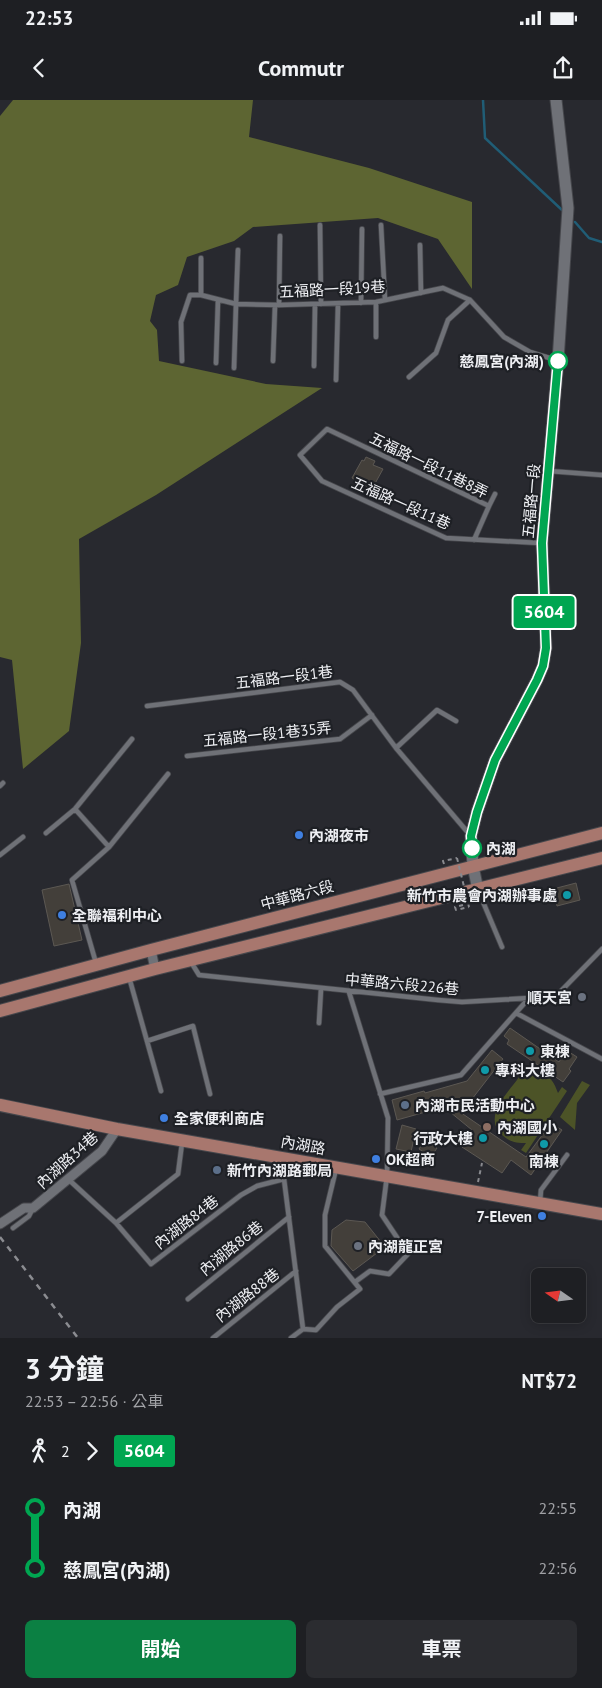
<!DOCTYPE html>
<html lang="zh-TW">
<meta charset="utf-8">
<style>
body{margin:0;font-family:"PT Sans","Noto Sans TC",sans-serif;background:#2b2c30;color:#f1f3f6;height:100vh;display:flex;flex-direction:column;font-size:19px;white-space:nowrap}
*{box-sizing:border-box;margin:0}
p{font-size:16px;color:#a1a2a6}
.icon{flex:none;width:28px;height:28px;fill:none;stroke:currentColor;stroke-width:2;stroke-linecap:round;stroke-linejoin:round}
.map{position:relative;height:1238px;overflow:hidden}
.side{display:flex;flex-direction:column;background:#1e1f23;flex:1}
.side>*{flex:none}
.badge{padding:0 10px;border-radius:4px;font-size:18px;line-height:32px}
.needle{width:32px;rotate:284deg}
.controls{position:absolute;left:531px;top:1168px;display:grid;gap:10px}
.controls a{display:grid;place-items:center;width:55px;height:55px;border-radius:8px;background:#1e1f23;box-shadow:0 2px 12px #0003,0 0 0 1px #3c3d41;font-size:25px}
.map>.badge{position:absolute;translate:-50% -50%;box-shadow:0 0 0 2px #fff}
.legs{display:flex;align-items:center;gap:8px;height:55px;padding:0 25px;font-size:16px}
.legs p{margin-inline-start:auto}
.summary{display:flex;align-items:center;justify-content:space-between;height:85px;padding:0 25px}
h1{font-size:28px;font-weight:700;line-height:38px}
.primary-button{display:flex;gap:10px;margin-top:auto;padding:10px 25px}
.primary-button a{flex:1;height:58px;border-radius:8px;background:#0b8043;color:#fff;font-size:20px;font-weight:700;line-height:58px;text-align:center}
.primary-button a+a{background:#2b2c30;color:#f1f3f6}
ul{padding:0 25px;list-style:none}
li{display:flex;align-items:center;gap:18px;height:60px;font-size:19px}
li i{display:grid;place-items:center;width:8px;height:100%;margin:0 6px;background:currentColor}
li i::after{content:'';width:12px;height:12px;margin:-6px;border:4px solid;border-radius:50%;background:#1e1f23}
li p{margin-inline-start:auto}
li:first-child i{background:linear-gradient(#0000 50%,currentColor 0)}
li:last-child i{background:linear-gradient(currentColor 50%,#0000 0)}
.status{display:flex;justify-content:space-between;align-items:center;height:35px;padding:0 25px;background:#1e1f23;direction:ltr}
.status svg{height:14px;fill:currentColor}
header{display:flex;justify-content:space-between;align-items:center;height:65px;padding:0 25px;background:#1e1f23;font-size:22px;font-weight:700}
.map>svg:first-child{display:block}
.green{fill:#4c5327}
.forest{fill:#5d6532}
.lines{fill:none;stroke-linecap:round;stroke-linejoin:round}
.stream{stroke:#205d76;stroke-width:2.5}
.building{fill:#433f3a;stroke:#5c5853}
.lane-casing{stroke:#46474c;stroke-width:6}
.street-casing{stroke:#46474c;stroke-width:11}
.secondary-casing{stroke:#46474c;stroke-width:13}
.primary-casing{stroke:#46474c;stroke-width:14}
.path{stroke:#898a8f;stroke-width:2;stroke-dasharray:4 4;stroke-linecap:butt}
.lane{stroke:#6f7177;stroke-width:4.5}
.street{stroke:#6f7177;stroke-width:9}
.secondary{stroke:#6f7177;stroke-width:11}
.primary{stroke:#a8776e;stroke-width:12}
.rail{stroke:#8b8c91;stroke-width:2.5;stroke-dasharray:6 6;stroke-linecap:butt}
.path-bridge{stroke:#898a8f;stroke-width:2;stroke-dasharray:4 4;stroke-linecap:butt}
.line-1-casing{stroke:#fff;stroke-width:11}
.line-1{stroke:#00a651;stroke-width:8}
.stop-1-dot{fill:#fff;stroke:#00a651;stroke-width:2.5}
.shop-dot{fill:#3f7fe0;stroke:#1e2025;stroke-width:2}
.culture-dot{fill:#0f9aa8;stroke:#1e2025;stroke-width:2}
.worship-dot{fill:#6b7280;stroke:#1e2025;stroke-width:2}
.service-dot{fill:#5c6f8a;stroke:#1e2025;stroke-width:2}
.education-dot{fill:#8d6e63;stroke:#1e2025;stroke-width:2}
.labels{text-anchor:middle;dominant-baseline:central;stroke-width:4.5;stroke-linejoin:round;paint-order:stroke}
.street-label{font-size:15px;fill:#eeeff3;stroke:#1e2025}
.stop-label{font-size:15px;font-weight:bold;fill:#eeeff3;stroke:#1e2025;text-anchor:end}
.poi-label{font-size:15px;font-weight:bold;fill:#eeeff3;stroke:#1e2025;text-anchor:start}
</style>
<div class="status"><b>22:53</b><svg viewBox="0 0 49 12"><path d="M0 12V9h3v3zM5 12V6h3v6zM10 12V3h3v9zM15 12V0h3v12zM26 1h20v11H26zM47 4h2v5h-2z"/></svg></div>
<header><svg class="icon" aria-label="back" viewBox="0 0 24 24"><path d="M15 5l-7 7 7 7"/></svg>Commutr<svg class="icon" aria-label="share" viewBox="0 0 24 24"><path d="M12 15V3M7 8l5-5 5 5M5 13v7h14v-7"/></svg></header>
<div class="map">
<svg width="602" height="1238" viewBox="0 0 602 1238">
<rect width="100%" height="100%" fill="#28292f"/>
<path class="green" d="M534 972C549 975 553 979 558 993L562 987 567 991 526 1053 521 1050 526 1043C516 1043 509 1042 501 1034 483 1016 508 993 519 977L525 973Z
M582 981 590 985 577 1003 575 1030 560 1017Z"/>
<path class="forest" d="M13 0H253L249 37 369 68 472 102V189L438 139 378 118 253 127 234 141 187 157 178 185 156 195 150 221 157 230 159 261 266 284 322 288 156 395 79 439 81 543 69 631 23 669 12 560 0 557V16Z"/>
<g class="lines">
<path class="stream" d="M483 0 485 38 562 110
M575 122 589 138 602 142"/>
</g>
<path class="building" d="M366 357 375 361 373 365 383 369 372 389 362 384 361 387 354 384 356 380 352 378 362 360 364 361Z
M576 783 580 800 557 806 553 789Z
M69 784 82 840 54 846 42 790Z
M510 928 559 962 566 950 577 957 569 969 571 971 563 982 507 944 509 940 504 936Z
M492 950 503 959 472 999H467L452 1003 428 1006 429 1011 397 1020 392 1000 424 991 425 993 467 981Z
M454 1008 526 1057 551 1023 562 1030 531 1075 511 1060 502 1073 462 1047 472 1030 450 1012Z
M402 1025 416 1029 411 1052 396 1049Z
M425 1040 437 1048 431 1057 419 1049Z
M346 1120 365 1122 385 1147 353 1171 331 1146 332 1130Z"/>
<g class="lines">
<g class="lane-casing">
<path id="lane" d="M320 125 321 204
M381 125 385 200
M420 145 421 193
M201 158V195
M376 202V237
M361 203 362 129
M279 205 280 136
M182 261 181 222 190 195H201L236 204 238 150
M273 261 275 205
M216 263 218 200
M314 266 315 205
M234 268 236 204 279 205 376 202 443 188 470 200 504 237 530 252 556 260
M409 277 436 253 448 220 470 200
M336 280 338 204
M549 371 602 375
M489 406 495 394
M474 440 489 406 327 329 300 355 322 381 446 438 540 443
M147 606 340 582 353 590 396 648 470 735
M396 648 437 610 456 621
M187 656 340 639 372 615
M0 686 3 683
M75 709 109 747 72 780 96 863
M46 733 75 709 132 639
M109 747 168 674
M0 755 23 737
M478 790 502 847
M191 862 199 875 438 900 462 902 546 897 560 892 602 849
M129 877 161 991
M349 892 388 1018 387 1076 382 1115 408 1154 389 1174 370 1171 355 1182
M516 913 602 959
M319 923 321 889
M147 941 193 926 210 994
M380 994 461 975 529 898
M289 1062 284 1079 303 1229
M68 1079 116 1123 178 1074 182 1043
M540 1102 541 1090 567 1055
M116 1123 151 1164 241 1095 257 1086 284 1079
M13 1128 29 1116 33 1108
M188 1199 289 1117
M213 1238 296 1171
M291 1238 303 1229 316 1230 337 1207 360 1189 325 1146V1115L336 1069"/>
</g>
<g class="street-casing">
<path id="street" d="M151 850 155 869
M0 1124 24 1108H33L102 1051 117 1029"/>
</g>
<g class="secondary-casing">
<path id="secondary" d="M478 790 473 766 471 736 477 712 495 660 537 580 543 566 546 548 542 443 558 261 568 108 556 0"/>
</g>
<g class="primary-casing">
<path id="primary" d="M0 891 151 850 602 733
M0 911 155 869 602 758
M0 1005 117 1029 602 1114"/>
</g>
<path class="path" d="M444 764 443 761 457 758
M463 805 455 807 456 810 469 807
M478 1082 482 1063"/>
<use href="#lane" class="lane"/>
<use href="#street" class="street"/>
<use href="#secondary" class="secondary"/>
<use href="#primary" class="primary"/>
<path class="rail" d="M0 1137 78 1238"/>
<path class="path-bridge" d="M457 758 469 807"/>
</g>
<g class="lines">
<g class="line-1-casing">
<path id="line-1" d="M472 748 471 736 477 712 495 660 537 580 543 566 546 548 542 443 558 261"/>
</g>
<use href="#line-1" class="line-1"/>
</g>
<g class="stop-1-dot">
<circle cx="558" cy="261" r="9"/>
<circle cx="472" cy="748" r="9"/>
</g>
<g class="shop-dot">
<circle cx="299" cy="735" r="5"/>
<circle cx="62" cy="815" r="5"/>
<circle cx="164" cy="1018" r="5"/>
<circle cx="376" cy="1059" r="5"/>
<circle cx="542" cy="1116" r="5"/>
</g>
<g class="culture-dot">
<circle cx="567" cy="795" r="5"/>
<circle cx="530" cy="951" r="5"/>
<circle cx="485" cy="970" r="5"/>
<circle cx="483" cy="1038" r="5"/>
<circle cx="544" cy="1044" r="5"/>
</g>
<g class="worship-dot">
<circle cx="582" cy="897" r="5"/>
<circle cx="358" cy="1146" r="5"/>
</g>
<g class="service-dot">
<circle cx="405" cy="1005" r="5"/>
<circle cx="217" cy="1070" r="5"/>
</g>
<circle class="education-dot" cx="487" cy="1027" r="5"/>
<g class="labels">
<g class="street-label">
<text transform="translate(332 189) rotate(-3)">五福路一段19巷</text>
<text transform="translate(429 365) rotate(26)">五福路一段11巷8弄</text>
<text transform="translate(531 401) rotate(-85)">五福路一段</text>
<text transform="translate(401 403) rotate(24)">五福路一段11巷</text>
<text transform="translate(284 577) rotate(-7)">五福路一段1巷</text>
<text transform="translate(267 634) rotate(-6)">五福路一段1巷35弄</text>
<text transform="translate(297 795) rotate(-15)">中華路六段</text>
<text transform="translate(402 884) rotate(5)">中華路六段226巷</text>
<text transform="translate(303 1045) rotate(10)">內湖路</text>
<text transform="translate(67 1060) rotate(-42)">內湖路34巷</text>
<text transform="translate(186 1122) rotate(-38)">內湖路84巷</text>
<text transform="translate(231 1148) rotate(-39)">內湖路86巷</text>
<text transform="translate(247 1195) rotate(-38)">內湖路88巷</text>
</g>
<g class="stop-label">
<text x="544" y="261">慈鳳宮(內湖)</text>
<text x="486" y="748" text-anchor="start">內湖</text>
</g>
<g class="poi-label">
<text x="309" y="735">內湖夜市</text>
<text x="557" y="795" text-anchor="end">新竹市農會內湖辦事處</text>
<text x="72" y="815">全聯福利中心</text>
<text x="572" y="897" text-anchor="end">順天宮</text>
<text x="540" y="951">東棟</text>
<text x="495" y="970">專科大樓</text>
<text x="415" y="1005">內湖市民活動中心</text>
<text x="174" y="1018">全家便利商店</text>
<text x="497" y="1027">內湖國小</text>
<text x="473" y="1038" text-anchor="end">行政大樓</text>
<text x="386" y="1059">OK超商</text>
<text x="544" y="1061" text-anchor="middle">南棟</text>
<text x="227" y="1070">新竹內湖路郵局</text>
<text x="532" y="1116" text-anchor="end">7-Eleven</text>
<text x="368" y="1146">內湖龍正宮</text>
</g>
</g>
</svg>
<div class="controls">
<a><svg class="needle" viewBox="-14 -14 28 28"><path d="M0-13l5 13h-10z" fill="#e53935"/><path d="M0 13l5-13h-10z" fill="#a1a2a6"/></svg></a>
</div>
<b class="badge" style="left:544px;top:512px;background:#00a651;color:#fff">5604</b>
</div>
<section class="side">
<div class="summary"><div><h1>3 分鐘</h1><p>22:53 – 22:56 · 公車</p></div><b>NT$72</b></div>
<div class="legs"><svg class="icon" aria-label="walk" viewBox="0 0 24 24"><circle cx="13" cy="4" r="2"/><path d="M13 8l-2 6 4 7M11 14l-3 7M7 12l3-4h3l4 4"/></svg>2<svg class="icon" aria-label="forward" viewBox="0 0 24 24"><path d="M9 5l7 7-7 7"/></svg><b class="badge" style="background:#00a651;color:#fff">5604</b></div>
<ul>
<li><i style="color:#00a651"></i><b>內湖</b><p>22:55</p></li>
<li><i style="color:#00a651"></i><b>慈鳳宮(內湖)</b><p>22:56</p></li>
</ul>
<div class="primary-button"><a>開始</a><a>車票</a></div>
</section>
